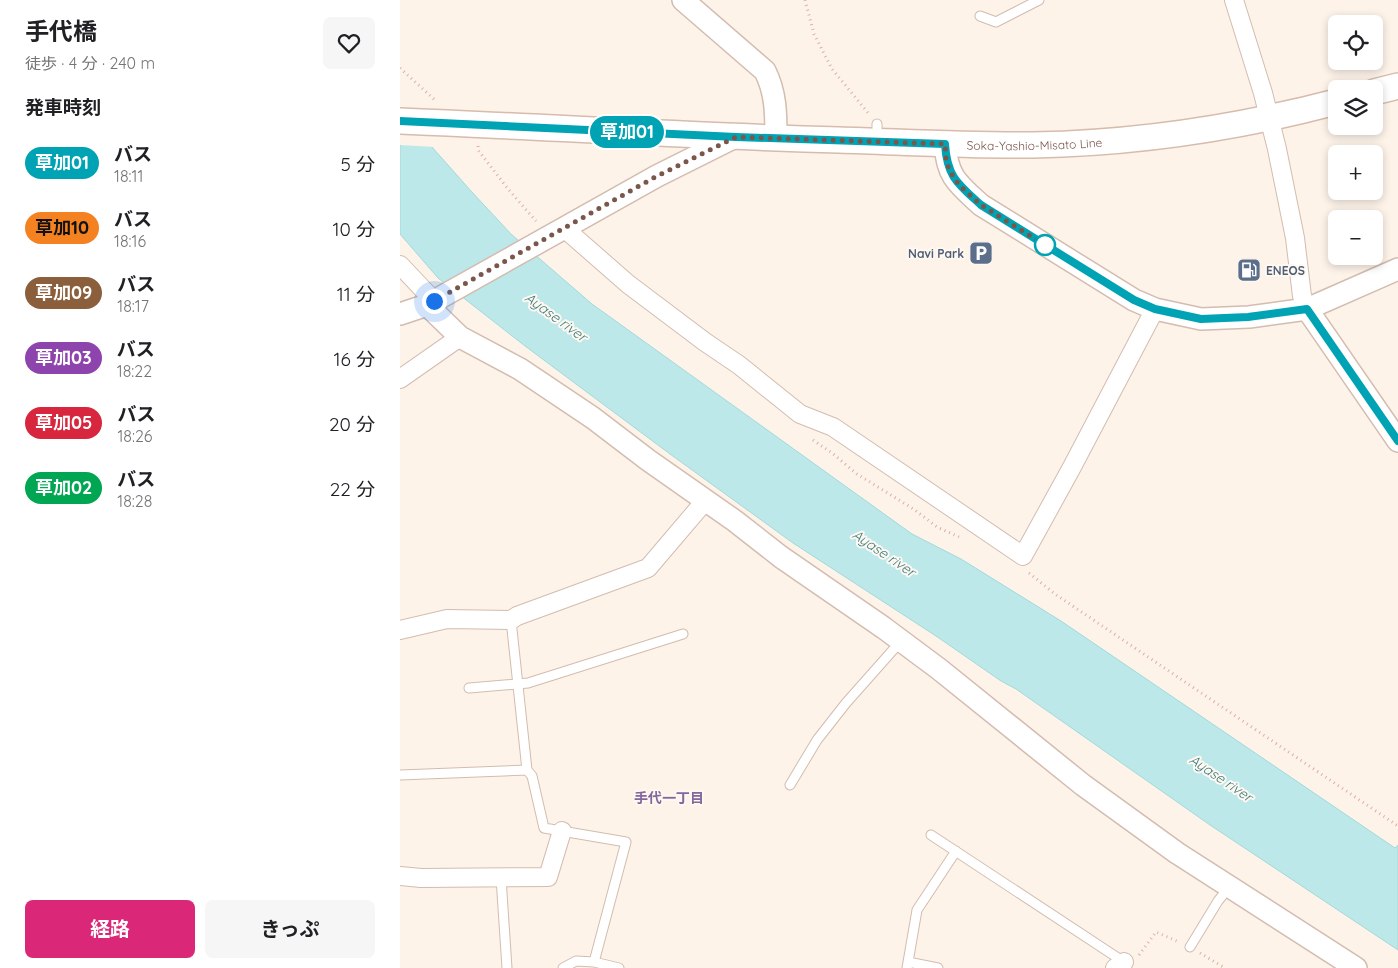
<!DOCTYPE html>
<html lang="ja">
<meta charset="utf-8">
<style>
body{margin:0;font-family:Quicksand,"Noto Sans JP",sans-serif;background:#f6f6f6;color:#202124;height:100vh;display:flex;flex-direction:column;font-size:19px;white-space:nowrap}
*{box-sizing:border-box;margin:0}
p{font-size:16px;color:#757577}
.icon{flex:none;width:28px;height:28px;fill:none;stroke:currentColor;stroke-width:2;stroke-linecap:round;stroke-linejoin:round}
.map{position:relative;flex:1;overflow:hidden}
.panel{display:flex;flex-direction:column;background:#fff;width:400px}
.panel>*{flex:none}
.badge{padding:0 10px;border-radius:16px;font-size:18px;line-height:32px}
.buttons{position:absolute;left:928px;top:15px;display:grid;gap:10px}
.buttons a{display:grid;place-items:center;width:55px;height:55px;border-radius:8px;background:#fff;box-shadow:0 2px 8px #0003;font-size:25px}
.you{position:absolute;width:25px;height:25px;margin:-12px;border:4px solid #fff;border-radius:50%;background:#1a73e8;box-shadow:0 0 0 8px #1a73e833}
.map>.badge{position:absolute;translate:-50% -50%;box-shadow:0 0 0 2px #fff}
h2{padding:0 25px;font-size:19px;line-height:45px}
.round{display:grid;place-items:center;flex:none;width:52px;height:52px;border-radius:8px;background:#f6f6f6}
.head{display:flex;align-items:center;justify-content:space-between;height:85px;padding:0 25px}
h1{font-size:24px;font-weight:700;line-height:38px}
.button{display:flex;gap:10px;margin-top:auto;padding:10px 25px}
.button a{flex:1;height:58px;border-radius:8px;background:#db2777;color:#fff;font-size:20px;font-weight:700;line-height:58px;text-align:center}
.button a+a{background:#f6f6f6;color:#202124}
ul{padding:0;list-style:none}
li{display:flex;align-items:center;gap:15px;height:65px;padding:0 25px}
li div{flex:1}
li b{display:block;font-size:19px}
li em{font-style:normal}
li .badge{min-width:55px;font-weight:700;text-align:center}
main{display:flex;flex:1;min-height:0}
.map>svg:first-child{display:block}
.water{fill:#bce8e9;stroke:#a2d9db}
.pier{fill:#fdf3e9}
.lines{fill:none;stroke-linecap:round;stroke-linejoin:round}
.service-casing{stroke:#d3bcb0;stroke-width:11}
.minor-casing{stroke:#d3bcb0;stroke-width:20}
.tertiary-casing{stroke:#d3bcb0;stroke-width:24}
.secondary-casing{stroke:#d7bbad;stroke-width:28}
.path{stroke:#dab1a2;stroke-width:3;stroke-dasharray:1 4;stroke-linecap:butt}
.service{stroke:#fff;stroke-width:9}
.minor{stroke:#fff;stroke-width:18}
.tertiary{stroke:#fff;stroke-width:21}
.secondary{stroke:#fff;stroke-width:25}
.line-casing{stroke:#fff;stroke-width:11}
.line{stroke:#00a3b4;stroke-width:8}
.walk{stroke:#7a564b;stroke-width:5;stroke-dasharray:0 9}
.stop-dot{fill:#fff;stroke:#00a3b4;stroke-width:2.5}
.labels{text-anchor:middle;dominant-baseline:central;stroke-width:4;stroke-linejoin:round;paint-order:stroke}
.street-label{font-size:12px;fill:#7a564b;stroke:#fff8f1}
.service-label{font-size:12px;font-weight:bold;fill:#4e5e75;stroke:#fff8f1;text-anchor:end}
.water-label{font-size:14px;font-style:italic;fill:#3c7c7f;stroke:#fff8f1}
.neighbourhood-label{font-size:14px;font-weight:bold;fill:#84679d;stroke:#fff8f1}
</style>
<main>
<section class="panel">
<div class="head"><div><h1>手代橋</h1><p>徒歩 · 4 分 · 240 m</p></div><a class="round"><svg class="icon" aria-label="heart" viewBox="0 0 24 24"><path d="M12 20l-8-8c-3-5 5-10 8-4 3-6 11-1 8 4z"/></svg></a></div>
<h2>発車時刻</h2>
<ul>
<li><span class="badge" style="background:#00a3b4;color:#fff">草加01</span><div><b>バス</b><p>18:11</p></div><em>5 分</em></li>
<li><span class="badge" style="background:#f58220;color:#111">草加10</span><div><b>バス</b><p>18:16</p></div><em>10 分</em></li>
<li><span class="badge" style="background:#8b5e3c;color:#fff">草加09</span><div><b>バス</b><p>18:17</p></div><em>11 分</em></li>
<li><span class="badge" style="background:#8e44ad;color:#fff">草加03</span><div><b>バス</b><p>18:22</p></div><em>16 分</em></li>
<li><span class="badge" style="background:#d7263d;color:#fff">草加05</span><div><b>バス</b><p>18:26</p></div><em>20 分</em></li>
<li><span class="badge" style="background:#00a651;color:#fff">草加02</span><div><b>バス</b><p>18:28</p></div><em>22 分</em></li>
</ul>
<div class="button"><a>経路</a><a>きっぷ</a></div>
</section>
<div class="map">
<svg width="998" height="968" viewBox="0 0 998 968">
<rect width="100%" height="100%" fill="#fdf3e9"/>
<path class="water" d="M0 111 71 191 111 234 192 304 512 534 561 559 661 621 995 848 998 845V950L810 825 616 689 601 681 536 636 393 543 270 454 125 346 38 278 0 234Z"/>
<path class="pier" d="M0 108 2 109 35 147 0 145Z"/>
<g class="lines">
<g class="service-casing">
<path id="service" d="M580 16 596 22 639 0
M477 124V141
M111 620 127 770
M69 688 128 683 283 634
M0 775 127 770 132 776 144 828 226 842 194 962 219 968
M390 785 417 740 446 703 501 641
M531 835 724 962
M101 878 107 968
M790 947 818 901 830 886
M508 962 538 968
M163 968 176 961 194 962
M507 968 517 910 556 851"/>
</g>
<g class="minor-casing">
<path id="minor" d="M834 0 863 93 877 149 895 238 902 296 907 309
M164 228 228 284 305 342 339 365 400 414 433 427 623 556 672 467 755 309
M0 265 34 301
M0 379 60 337
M0 630 47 619 111 620 117 616 248 568 305 501
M0 876 21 878 148 877 162 831
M715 968 724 962"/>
</g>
<g class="tertiary-casing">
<path id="tertiary" d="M283 0 365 71C376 93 376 114 376 138
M545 144C547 177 558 184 581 205L734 300 755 309 801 319 849 317 907 309 998 269
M27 305 60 337 120 369 193 418 248 460 335 521 381 557 484 628 539 669 683 785 777 853 956 968
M907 309 998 441
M0 314 27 305 257 176 335 137"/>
</g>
<g class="secondary-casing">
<g id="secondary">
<path d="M974 92 998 86"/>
<path id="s1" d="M0 121C146 127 293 136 439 140 504 142 568 146 633 145 735 143 837 128 936 102"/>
</g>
</g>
<path class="path" d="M405 0 414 34 432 69 469 114
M0 68 36 101
M78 146V150L108 189 136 221
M413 440 432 453 457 474 515 510 537 527 559 537
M629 573 655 594 998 826
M800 953 825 968
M739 955 756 932 779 942"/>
<use href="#service" class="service"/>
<use href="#minor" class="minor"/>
<use href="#tertiary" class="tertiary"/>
<use href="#secondary" class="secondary"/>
</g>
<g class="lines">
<g class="line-casing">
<path id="line" d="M0 121 336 137 545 144C547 177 558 184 581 205L734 300 755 309 801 319 848 317 907 309 998 441"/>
</g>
<use href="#line" class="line"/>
<path class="walk" d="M34 301 257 176 336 137 545 144 546 158 549 170 559 185 581 205 645 245"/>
</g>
<defs>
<g id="parking-square" transform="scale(1.25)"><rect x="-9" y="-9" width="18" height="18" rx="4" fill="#5c6f8a" stroke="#fff8f1"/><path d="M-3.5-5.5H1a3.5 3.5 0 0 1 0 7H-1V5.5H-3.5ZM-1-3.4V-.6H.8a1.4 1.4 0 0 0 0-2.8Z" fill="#fff"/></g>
<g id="fuel-square" transform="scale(1.25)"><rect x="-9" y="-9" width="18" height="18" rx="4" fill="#5c6f8a" stroke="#fff8f1"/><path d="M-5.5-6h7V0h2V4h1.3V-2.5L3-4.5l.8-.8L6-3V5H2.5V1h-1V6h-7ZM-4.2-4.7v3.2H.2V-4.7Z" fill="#fff"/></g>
</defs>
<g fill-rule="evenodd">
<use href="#parking-square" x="581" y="253"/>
<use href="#fuel-square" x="849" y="270"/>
</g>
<circle class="stop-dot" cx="645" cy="245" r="10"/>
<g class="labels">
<g class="street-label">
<text stroke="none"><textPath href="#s1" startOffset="635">Soka-Yashio-Misato Line</textPath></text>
</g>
<g class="service-label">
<text x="564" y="253">Navi Park</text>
<text x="866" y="270" text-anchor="start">ENEOS</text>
</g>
<g class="water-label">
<text transform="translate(156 317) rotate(36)">Ayase river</text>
<text transform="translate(484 553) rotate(34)">Ayase river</text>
<text transform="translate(821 778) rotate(34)">Ayase river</text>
</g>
<g class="neighbourhood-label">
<text x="269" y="798">手代一丁目</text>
</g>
</g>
</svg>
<div class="buttons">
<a><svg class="icon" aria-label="locate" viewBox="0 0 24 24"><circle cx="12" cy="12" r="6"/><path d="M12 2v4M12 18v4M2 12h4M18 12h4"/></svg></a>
<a><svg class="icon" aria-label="layers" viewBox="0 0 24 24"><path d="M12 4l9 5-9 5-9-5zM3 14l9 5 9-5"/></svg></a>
<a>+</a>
<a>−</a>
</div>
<div class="you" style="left:34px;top:301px"></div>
<b class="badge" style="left:227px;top:132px;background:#00a3b4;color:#fff">草加01</b>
</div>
</main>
